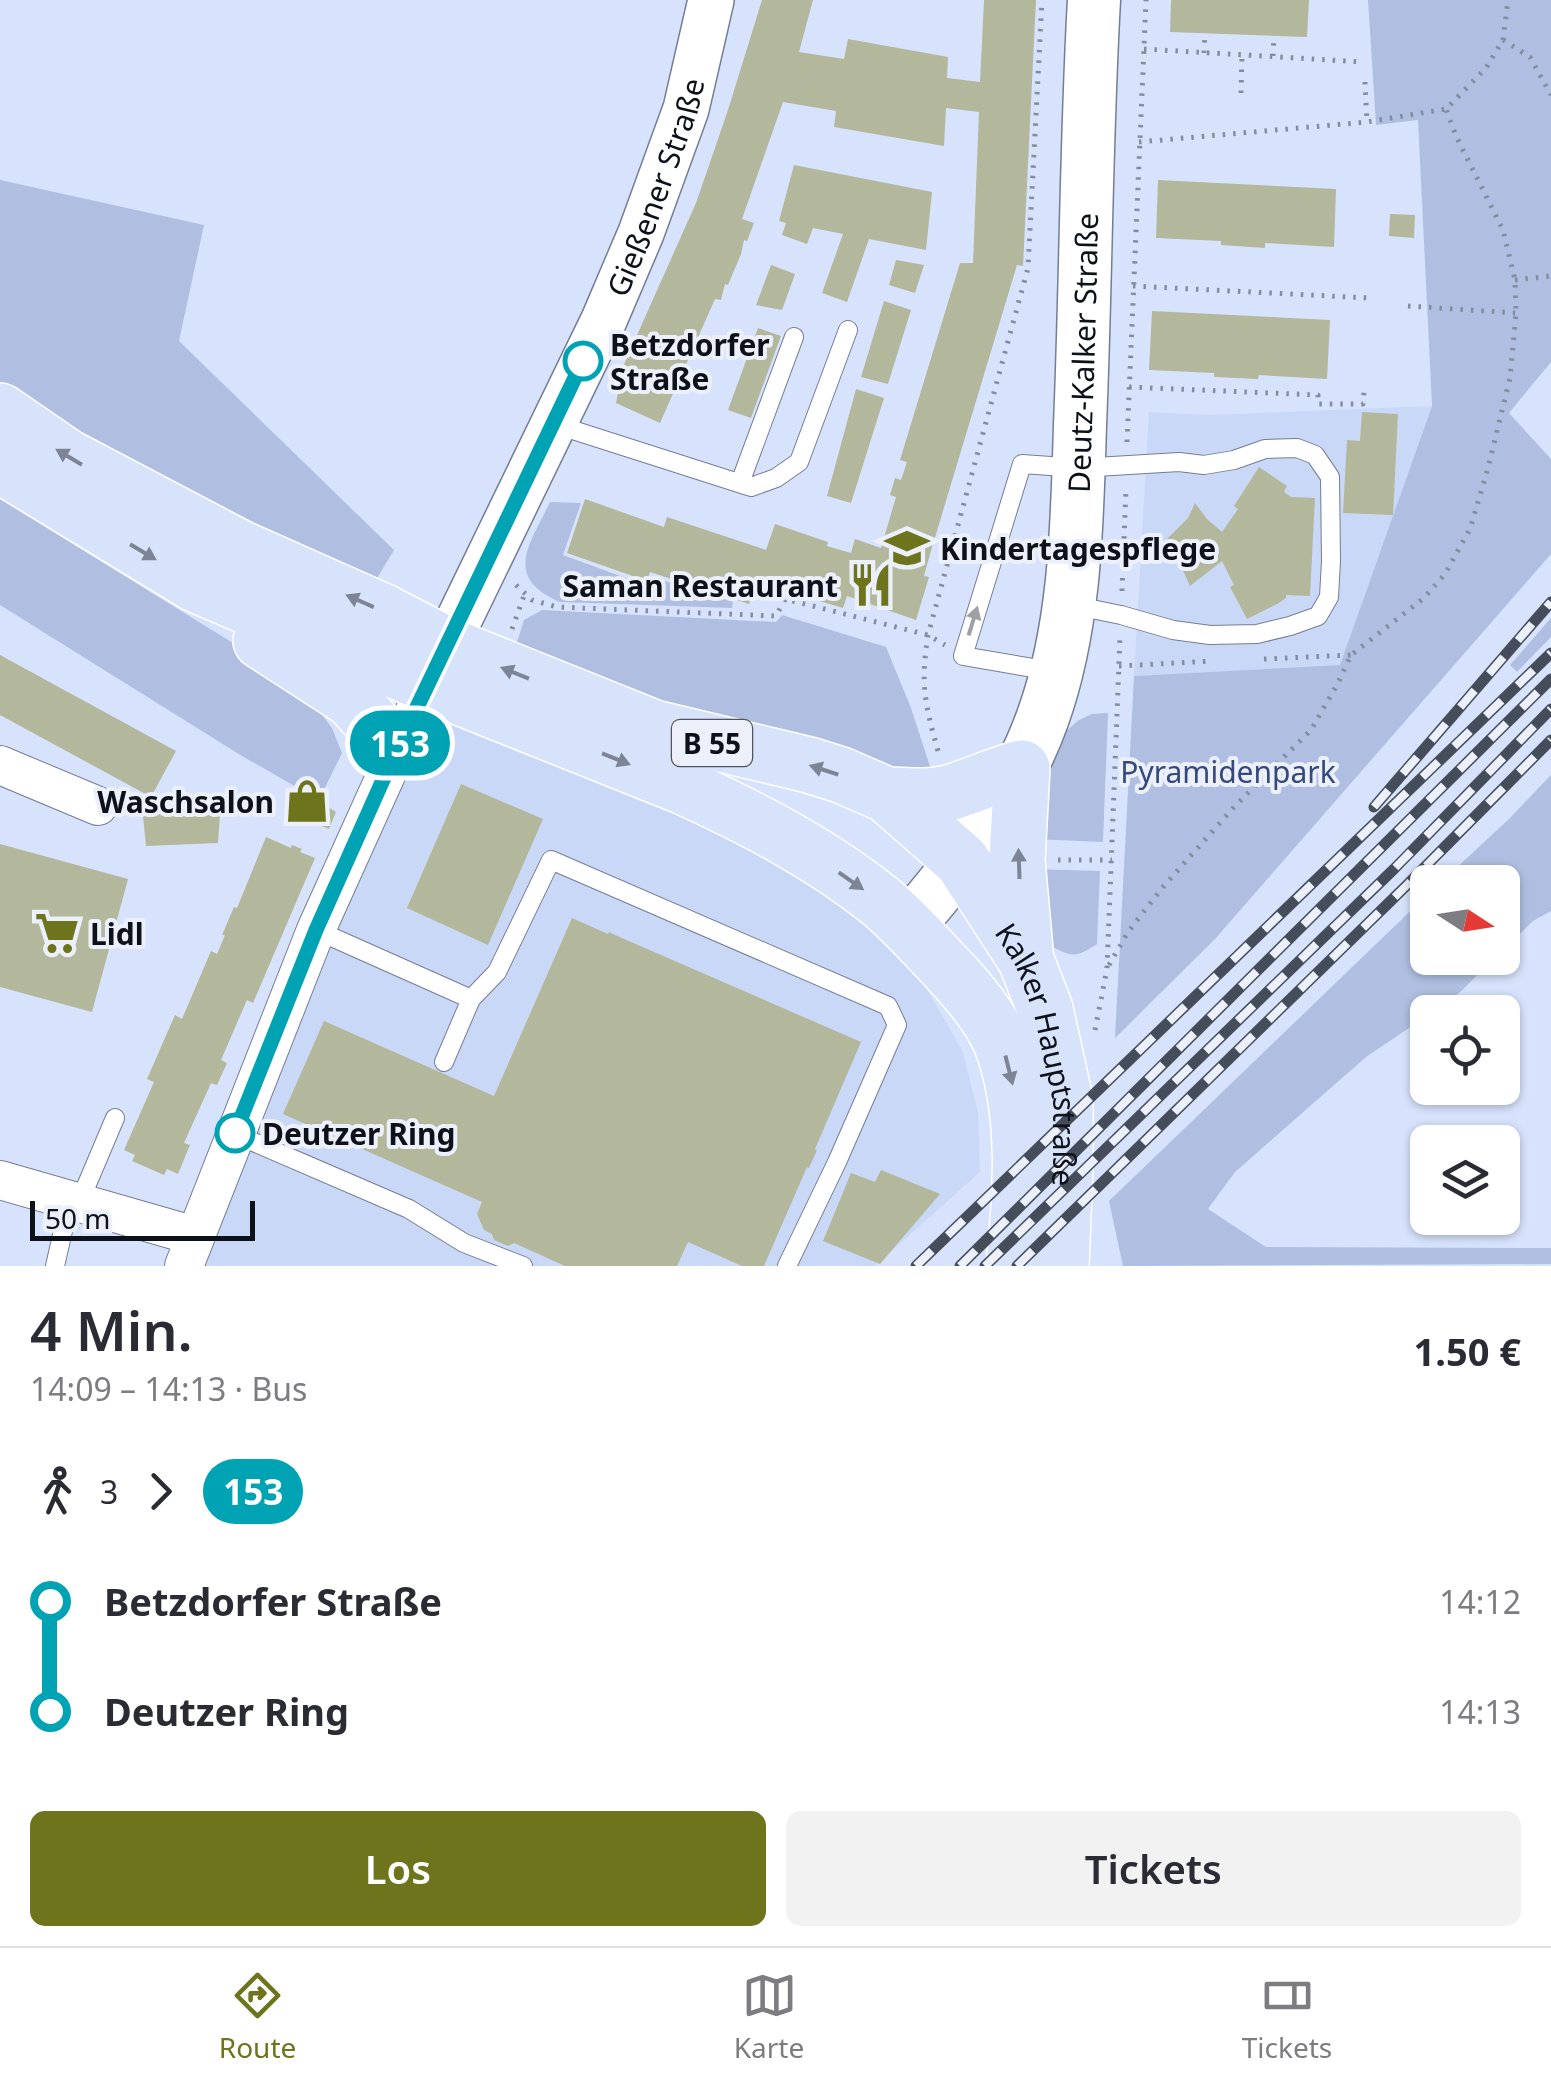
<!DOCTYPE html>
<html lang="de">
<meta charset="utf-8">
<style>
body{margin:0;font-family:"Noto Sans",sans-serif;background:#f2f2f3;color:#2b2b33;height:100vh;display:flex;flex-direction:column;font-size:38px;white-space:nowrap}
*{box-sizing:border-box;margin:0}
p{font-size:32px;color:#7c7c81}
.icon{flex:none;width:55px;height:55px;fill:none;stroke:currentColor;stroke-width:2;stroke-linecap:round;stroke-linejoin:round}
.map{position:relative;height:1266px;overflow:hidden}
.panel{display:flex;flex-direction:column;background:#fff;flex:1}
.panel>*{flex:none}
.badge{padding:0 20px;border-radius:32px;font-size:35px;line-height:65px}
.needle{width:65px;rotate:102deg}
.buttons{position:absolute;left:1410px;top:865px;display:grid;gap:20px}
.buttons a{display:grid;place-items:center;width:110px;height:110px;border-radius:15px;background:#fff;box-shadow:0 2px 8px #0004;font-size:50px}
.scale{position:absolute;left:30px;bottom:25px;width:225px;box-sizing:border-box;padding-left:10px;border:5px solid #0d1119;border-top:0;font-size:28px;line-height:35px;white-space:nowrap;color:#0d1119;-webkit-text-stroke:8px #ebf0fa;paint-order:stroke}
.map>.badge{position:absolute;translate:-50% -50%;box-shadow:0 0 0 5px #fff}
.legs{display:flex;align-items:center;gap:15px;height:110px;padding:0 30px;font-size:32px}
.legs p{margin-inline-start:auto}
.summary{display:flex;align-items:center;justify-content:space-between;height:170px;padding:0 30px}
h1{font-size:55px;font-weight:600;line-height:75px}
.button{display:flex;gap:20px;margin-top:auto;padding:20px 30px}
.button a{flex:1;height:115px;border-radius:15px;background:#6d741c;color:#fff;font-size:40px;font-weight:600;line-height:115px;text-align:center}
.button a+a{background:#f2f2f3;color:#2b2b33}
ul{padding:0 30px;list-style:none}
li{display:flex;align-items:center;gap:35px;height:110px;font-size:38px}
li i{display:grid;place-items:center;width:15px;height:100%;margin:0 12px;background:currentColor}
li i::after{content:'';width:25px;height:25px;margin:-12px;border:8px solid;border-radius:50%;background:#fff}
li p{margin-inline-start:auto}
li:first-child i{background:linear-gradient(#0000 50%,currentColor 0)}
li:last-child i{background:linear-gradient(currentColor 50%,#0000 0)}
.tab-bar{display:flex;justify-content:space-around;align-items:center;height:140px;border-top:2px solid #e1e1e2;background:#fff;font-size:28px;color:#7c7c81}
.tab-bar a{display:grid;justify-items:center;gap:5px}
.tab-bar .on{color:#6d741c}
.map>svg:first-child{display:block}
.built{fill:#cad8f7}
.green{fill:#b0bfe1}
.building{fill:#b3b79c}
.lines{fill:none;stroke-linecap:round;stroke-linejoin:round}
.service-casing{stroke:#747d94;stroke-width:20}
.minor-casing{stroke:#747d94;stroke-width:40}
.tertiary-casing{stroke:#747d94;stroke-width:48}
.secondary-casing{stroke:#747d94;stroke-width:55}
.primary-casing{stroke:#fff;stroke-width:58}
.path{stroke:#848d9f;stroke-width:5;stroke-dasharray:2.5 8;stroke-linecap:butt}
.service{stroke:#fff;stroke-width:18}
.minor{stroke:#fff;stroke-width:38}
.tertiary{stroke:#fff;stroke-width:45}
.secondary{stroke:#fff;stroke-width:52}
.primary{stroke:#d7e2fb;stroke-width:55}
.rail-casing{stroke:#464d5a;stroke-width:11}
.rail{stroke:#ebf0fa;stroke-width:8;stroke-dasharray:22;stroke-linecap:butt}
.oneway{fill:#7c8495}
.oneway2{fill:#9ea0a3}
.line-1-casing{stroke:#fff;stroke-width:22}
.line-1{stroke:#00a3b4;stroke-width:15}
.stop-1-dot{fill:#fff;stroke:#00a3b4;stroke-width:5}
.labels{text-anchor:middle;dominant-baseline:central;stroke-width:8;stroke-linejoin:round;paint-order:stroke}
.shield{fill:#ebf0fa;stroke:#50545c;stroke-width:2.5}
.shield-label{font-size:28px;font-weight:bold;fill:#0d1119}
.street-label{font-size:30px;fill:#0d1119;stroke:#ebf0fa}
.stop-label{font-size:30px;font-weight:bold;fill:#0d1119;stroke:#ebf0fa;text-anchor:start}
.poi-label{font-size:30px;font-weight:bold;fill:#0d1119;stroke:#ebf0fa;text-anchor:start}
.park-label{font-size:30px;fill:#35497d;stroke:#ebf0fa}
</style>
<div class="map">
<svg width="1551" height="1266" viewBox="0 0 1551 1266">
<rect width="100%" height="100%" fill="#d7e3fc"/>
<path class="built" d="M1432 406 1340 666 1134 676 1149 412 1210 415Z
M415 710 677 811 805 879 859 916 917 972 962 1050 978 1112 980 1172 875 1266H188Z"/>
<path class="green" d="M1368 0H1551V362L1509 413 1551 459V554L1215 939 1115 1038 1134 676 1340 665 1432 406 1418 120 1376 125Z
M0 180 204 225 179 341 394 550 373 585 184 497 0 387Z
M0 499 330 703 323 716 332 728 342 753 319 800 242 756 0 605Z
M550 502 581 503 563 555 645 585 652 577 733 602 732 608 560 602C502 577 530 544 550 502Z
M542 610 776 622 782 615 886 647 911 708 936 785 766 736 522 657 517 642 524 620Z
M1551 618V637L1517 672 1510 665Z
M1108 713 1103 842 1032 839 1039 791 1065 732 1079 720 1092 714Z
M1551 775V911L1533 921 1503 950 1502 882H1441L1509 819Z
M1031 869 1100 871 1097 944C1077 957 1073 958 1051 946Z
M1427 895 1428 958H1494C1477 974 1450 1008 1428 1012L1427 1016 1366 1057 1235 1172 1208 1209 1266 1247 1551 1248V1264L1123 1266 1109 1201Z"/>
<path class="building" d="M762 0H813L799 52 844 59 848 39 948 57 947 78 980 82 984 0H1036L1023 266 1017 265 930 554 924 576 929 577 916 620 847 596 843 608 756 582 749 604 650 572 647 581 567 553 585 499 664 527 667 517 766 550 775 524 828 542 827 546 851 553 855 539 881 548 896 497 890 495 895 478 901 480 907 462 900 460 960 263H973L979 112 946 108 944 146 834 127 836 111 783 102 742 219 754 223 747 241 744 240 741 254 728 285 725 284 721 300 715 299 660 423 616 403 620 382 617 380 696 203 728 110Z
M1171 0H1309L1307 37 1170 32Z
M794 165 932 192 926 250 869 239 847 302 822 293 843 234 813 228 807 244 782 235 786 223 779 221Z
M1158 180 1336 189 1334 247 1265 243V248L1221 245V241L1156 238Z
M1390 214 1415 215 1414 238 1389 236Z
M896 260 924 265 915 293 889 285Z
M771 265 795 274 782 310 756 305Z
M884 301 911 310 888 384 861 377Z
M1152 311 1330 320 1327 379 1259 375 1258 379 1214 377V373L1149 370Z
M758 328 781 336 751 418 728 410Z
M856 389 884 398 851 503 827 496Z
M1362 412 1398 414 1393 515 1343 513 1347 440 1360 441Z
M1259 467 1287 486 1284 492 1291 497 1315 498 1310 596 1286 595V598L1277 604 1247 619 1230 587 1234 585 1222 561 1190 586 1180 564 1162 544 1188 518 1195 503 1207 519 1222 532 1238 509 1234 506Z
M0 655 176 751 151 797 0 715Z
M461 784 543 819 488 945 407 908Z
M301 790 336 812 329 829 291 813Z
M177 812 220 815 218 843 146 846 143 816Z
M266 837 291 848 292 845 302 849 300 852 315 858 253 1003 247 1000 221 1060 227 1063 217 1085 211 1083 184 1143 190 1145 178 1174 167 1169 164 1175 132 1161 135 1155 124 1150 154 1082 147 1079 175 1015 182 1019 211 951 217 954 225 935H222L234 907 237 908Z
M0 844 128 879 92 1012 0 987Z
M572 918 608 934 609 932 615 935 861 1042 815 1149 817 1150 809 1168 807 1167 764 1266H742L688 1242 677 1266H565L514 1243 508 1246 494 1240 492 1234 484 1230 477 1214 482 1202 283 1114 324 1021 494 1096Z
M881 1170 940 1194 880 1264 823 1241 851 1173 875 1182Z"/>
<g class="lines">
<g class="service-casing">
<path id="service" d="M554 424 751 487 776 478 799 462 848 330
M740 483 794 337
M1051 671 963 656 1022 464 1079 468 1179 462 1204 465 1234 460 1265 449 1297 448 1315 455 1330 477 1331 561 1329 597 1318 616 1290 626 1257 634 1210 635 1173 630 1121 615 1072 605
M316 930 471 999 497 972 551 860 888 1006 897 1025 837 1162 787 1266
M444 1062 471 999
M235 1134 409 1209 464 1243 523 1266
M79 1203 115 1118
M55 1266 70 1200"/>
</g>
<g class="minor-casing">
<path id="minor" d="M0 765 98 806
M0 1180 195 1236
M184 1266 316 930 427 684"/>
</g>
<g class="tertiary-casing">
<g id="tertiary">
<path id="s1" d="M433 673 604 320 641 233 686 109 711 0"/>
</g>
</g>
<g class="secondary-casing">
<g id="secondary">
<path id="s2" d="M908 926C962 864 1015 796 1043 717 1076 625 1077 522 1080 425 1086 283 1086 141 1094 0"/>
</g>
</g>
<g class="primary-casing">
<g id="primary">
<path id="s3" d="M0 411 67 457 240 548 384 612 447 645 654 728 809 765 841 775 887 795 962 861 1026 960 1045 1009 1065 1100V1166L1061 1266"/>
<path d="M0 465 195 584 427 684 682 786C752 818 820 853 880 901 904 921 924 944 945 966 968 990 995 1021 1005 1053 1027 1121 1021 1196 1014 1266"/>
<path d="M261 641 352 700 379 730 395 753"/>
<path d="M887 795C908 796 931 798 952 792 975 785 998 774 1022 768L1017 860 1025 950"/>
</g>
</g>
<path class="path" d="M1503 40 1530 57 1551 95
M1144 49 1363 62
M1204 53 1205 33
M1273 56 1274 36
M1365 82 1367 122
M1241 93 1242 55
M1139 142 1367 122 1446 109 1486 68 1503 40 1508 0
M1515 280 1551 276
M1133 286 1369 298
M1408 306 1516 313
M1129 387 1318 395V404H1363L1364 392
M1127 442 1146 0
M516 585 532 600 557 607 776 616 785 599 928 635 945 645
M1122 591 1126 488
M512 629 525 593
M1264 659 1351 655
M1119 666 1213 661
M938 751C925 704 920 685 928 635L1028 268 1042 0
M1058 860H1112
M1109 965 1128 932 1163 887 1235 806 1311 730 1338 683 1351 655 1424 598 1445 574 1470 529 1488 468 1510 378 1516 313 1515 280 1503 230 1456 136 1446 109
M1095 1030 1107 969 1120 637"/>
<use href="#service" class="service"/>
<use href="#minor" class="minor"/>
<use href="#tertiary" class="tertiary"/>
<use href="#secondary" class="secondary"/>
<use href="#primary" class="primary"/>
<g class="rail-casing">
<path id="rail" d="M1374 807 1551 602
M916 1266 1551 653
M960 1266 1551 679
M985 1266 1394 869 1551 709
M1017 1266 1407 885 1551 740"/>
</g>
<use href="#rail" class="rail"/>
</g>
<defs><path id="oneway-solid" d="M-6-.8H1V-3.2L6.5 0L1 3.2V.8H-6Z" transform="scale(2.5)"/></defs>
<g class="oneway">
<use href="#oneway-solid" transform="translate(69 457) rotate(-149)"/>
<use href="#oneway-solid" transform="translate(143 552) rotate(31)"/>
<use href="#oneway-solid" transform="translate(360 601) rotate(-156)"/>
<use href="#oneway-solid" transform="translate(515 673) rotate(-158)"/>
<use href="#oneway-solid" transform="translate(616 759) rotate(22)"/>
<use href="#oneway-solid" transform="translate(824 770) rotate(-162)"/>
<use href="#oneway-solid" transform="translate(1019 864) rotate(-92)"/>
<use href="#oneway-solid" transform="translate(851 881) rotate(35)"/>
<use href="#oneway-solid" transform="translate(1009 1070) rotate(76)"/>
</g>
<use class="oneway2" href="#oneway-solid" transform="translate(973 621) rotate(-73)"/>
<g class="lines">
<g class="line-1-casing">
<path id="line-1" d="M235 1133 316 930 395 753 583 361"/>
</g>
<use href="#line-1" class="line-1"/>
</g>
<defs>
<g id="school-bare" transform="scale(3.45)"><path d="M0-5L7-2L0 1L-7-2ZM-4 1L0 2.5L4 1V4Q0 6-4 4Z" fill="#6d741c" stroke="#ebf0fa" stroke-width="2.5" paint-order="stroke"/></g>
<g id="restaurant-bare" transform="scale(3.45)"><path d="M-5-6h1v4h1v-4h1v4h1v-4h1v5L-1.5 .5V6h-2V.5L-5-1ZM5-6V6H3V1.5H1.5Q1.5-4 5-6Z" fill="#6d741c" stroke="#ebf0fa" stroke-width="2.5" paint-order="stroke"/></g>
<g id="shop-bare" transform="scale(3.45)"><path d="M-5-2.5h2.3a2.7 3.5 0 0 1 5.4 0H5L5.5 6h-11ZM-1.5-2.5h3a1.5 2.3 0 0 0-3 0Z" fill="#6d741c" stroke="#ebf0fa" stroke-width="2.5" paint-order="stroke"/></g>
<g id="supermarket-bare" transform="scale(3.45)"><path d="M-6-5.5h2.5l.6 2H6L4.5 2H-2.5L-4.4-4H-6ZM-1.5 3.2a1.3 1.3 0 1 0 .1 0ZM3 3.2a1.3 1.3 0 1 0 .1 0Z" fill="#6d741c" stroke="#ebf0fa" stroke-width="2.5" paint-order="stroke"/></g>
</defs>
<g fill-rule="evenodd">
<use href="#school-bare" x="907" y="548"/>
<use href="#restaurant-bare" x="871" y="585"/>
<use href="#shop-bare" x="307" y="801"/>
<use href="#supermarket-bare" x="57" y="933"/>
</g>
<g class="stop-1-dot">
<circle cx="583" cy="361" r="18"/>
<circle cx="235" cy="1133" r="18"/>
</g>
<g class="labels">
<rect class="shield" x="672" y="720" width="80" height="46" rx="8"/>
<g class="shield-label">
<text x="712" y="743">B 55</text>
</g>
<g class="street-label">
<text stroke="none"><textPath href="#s1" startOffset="535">Gießener Straße</textPath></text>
<text stroke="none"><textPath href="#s2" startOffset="618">Deutz-Kalker Straße</textPath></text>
<text stroke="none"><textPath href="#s3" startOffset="1285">Kalker Hauptstraße</textPath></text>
</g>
<g class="stop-label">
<text x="610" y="344">Betzdorfer<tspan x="610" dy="34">Straße</tspan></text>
<text x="262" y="1133">Deutzer Ring</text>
</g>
<g class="poi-label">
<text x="940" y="548">Kindertagespflege</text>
<text x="838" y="585" text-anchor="end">Saman Restaurant</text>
<text x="274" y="801" text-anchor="end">Waschsalon</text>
<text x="90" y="933">Lidl</text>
</g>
<g class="park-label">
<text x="1228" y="771">Pyramidenpark</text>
</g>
</g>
</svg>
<div class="buttons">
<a><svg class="needle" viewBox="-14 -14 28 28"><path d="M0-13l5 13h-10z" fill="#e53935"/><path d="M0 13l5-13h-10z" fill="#7c7c81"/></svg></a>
<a><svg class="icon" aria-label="locate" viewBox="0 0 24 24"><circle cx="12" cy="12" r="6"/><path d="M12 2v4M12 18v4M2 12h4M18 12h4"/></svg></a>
<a><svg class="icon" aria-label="layers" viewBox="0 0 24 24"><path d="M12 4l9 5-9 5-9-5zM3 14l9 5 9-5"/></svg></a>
</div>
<div class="scale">50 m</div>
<b class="badge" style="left:400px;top:743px;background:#00a3b4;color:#fff">153</b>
</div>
<section class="panel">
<div class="summary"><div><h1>4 Min.</h1><p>14:09 – 14:13 · Bus</p></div><b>1.50 €</b></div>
<div class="legs"><svg class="icon" aria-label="walk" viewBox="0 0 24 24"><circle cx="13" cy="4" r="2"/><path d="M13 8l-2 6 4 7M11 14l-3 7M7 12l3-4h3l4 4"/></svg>3<svg class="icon" aria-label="forward" viewBox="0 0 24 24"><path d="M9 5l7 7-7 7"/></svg><b class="badge" style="background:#00a3b4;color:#fff">153</b></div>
<ul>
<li><i style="color:#00a3b4"></i><b>Betzdorfer Straße</b><p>14:12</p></li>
<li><i style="color:#00a3b4"></i><b>Deutzer Ring</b><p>14:13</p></li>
</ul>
<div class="button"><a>Los</a><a>Tickets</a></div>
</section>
<nav class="tab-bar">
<a class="on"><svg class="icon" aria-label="directions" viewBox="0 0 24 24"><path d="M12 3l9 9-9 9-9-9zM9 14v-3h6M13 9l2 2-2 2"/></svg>Route</a>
<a><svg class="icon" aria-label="map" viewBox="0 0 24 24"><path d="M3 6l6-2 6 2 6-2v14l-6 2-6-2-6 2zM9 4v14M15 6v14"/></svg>Karte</a>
<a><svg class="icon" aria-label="tickets" viewBox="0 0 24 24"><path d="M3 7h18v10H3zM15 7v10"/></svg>Tickets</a>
</nav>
